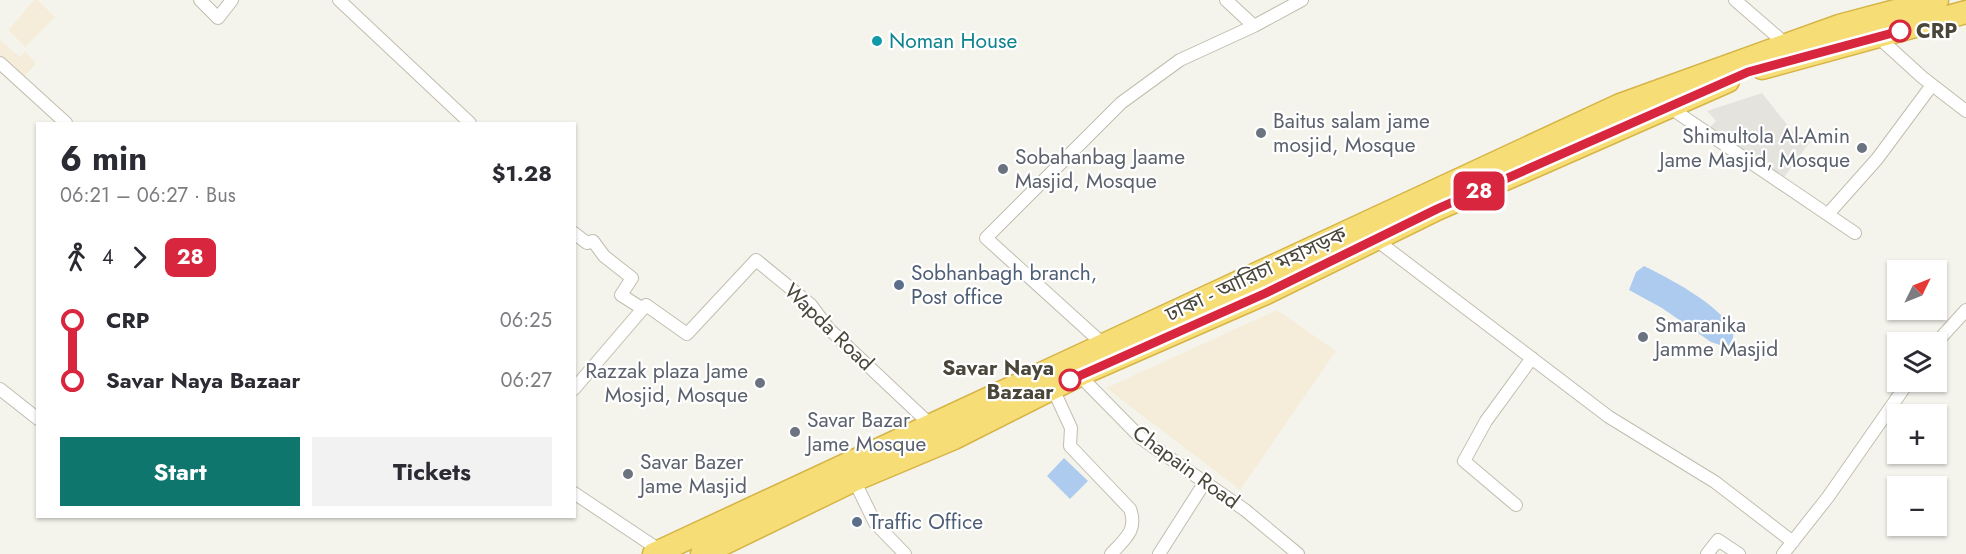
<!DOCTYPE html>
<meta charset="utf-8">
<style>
body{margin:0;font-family:Jost,"Noto Sans Bengali",sans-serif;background:#f2f2f3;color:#2b2b33;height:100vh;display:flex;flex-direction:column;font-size:22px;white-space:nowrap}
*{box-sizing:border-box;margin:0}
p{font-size:20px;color:#7c7c81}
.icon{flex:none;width:33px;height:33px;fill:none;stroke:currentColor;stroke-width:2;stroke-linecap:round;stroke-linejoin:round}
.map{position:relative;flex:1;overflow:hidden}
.details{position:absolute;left:36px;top:122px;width:540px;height:396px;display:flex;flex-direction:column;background:#fff;border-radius:0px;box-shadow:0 2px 4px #0004}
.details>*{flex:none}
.badge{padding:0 12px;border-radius:9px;font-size:21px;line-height:39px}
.needle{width:39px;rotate:47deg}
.fabs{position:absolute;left:1887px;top:260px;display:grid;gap:12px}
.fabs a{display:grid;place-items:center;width:60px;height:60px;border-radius:0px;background:#fff;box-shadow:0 2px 4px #0004;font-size:30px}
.map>.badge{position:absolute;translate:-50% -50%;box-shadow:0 0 0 3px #fff}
.legs{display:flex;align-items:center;gap:9px;height:66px;padding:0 24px;font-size:20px}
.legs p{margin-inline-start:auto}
.overview{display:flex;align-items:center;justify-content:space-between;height:102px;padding:0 24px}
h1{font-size:33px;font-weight:700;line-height:45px}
.button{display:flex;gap:12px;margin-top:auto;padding:12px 24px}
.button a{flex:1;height:69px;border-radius:0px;background:#0f766e;color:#fff;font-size:24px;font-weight:700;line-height:69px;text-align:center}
.button a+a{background:#f2f2f3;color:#2b2b33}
ul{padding:0 24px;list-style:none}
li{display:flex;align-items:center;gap:21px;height:60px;font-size:22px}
li i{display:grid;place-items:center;width:9px;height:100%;margin:0 8px;background:currentColor}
li i::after{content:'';width:15px;height:15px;margin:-8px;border:4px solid;border-radius:50%;background:#fff}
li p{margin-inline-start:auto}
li:first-child i{background:linear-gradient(#0000 50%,currentColor 0)}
li:last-child i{background:linear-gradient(currentColor 50%,#0000 0)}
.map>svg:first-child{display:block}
.commercial{fill:#f5edda}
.industrial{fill:#e5e3dd}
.water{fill:#adcbee}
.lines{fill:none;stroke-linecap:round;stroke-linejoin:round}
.street-casing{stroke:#c1bdaf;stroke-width:14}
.highway-casing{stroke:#d6b446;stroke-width:25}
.street{stroke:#fff;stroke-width:12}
.highway{stroke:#f6dd76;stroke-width:22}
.line-1-casing{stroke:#fff;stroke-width:14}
.line-1{stroke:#d7263d;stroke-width:9}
.stop-1-dot{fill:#fff;stroke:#d7263d;stroke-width:3}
.culture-dot{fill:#0f9aa8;stroke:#fff;stroke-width:2}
.worship-dot{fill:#6b7280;stroke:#fff;stroke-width:2}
.service-dot{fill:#5c6f8a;stroke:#fff;stroke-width:2}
.labels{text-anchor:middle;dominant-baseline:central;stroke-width:4.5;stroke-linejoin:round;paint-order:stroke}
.stop-label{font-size:21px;font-weight:bold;fill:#4a463a;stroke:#fff;text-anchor:start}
.culture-label{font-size:21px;fill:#0d838f;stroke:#fff;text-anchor:start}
.worship-label{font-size:21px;fill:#5b616d;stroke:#fff;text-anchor:start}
.service-label{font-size:21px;fill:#4e5e75;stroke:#fff;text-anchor:start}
.street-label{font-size:21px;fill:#4a463a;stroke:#fff}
</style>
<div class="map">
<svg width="1966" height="554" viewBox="0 0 1966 554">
<rect width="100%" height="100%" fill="#f5f4ec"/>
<path class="commercial" d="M34 0H38L55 17 25 47 8 30Z
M0 40 20 57 25 51 36 64 22 78 0 56Z
M1277 310 1336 351 1240 490 1106 388Z"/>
<path class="industrial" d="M1762 93 1793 132 1804 140 1809 136 1812 139 1782 180 1707 130 1716 121 1707 111Z"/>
<path class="water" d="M1644 266C1667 277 1722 306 1732 330 1735 337 1732 342 1729 348L1711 342 1662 308 1629 290 1636 272Z
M1064 458 1088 481 1070 499 1047 476Z"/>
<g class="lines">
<g class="street-casing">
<path id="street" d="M200 0 218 18 232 0
M339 0 470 123
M1226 0 1254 26
M1735 0 1787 45
M1878 37 1922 77 1966 111
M0 63 66 123
M1669 107 1855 233
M1828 214 1877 159 1932 85
M574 233 587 243 593 241 604 256 632 278 621 295 643 309
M1375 239 1609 417 1715 482 1793 542
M1936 343 1966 310
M1103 344 986 238 1121 103 1180 60 1254 26 1302 0
M1079 375 1142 439 1245 510 1298 554
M0 389 38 419
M574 389 646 305 687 334 756 260 811 305 828 328 933 427
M1053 389 1071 428 1070 446 1130 509C1138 530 1125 539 1111 554
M854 480 875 523 905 554
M574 493 661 551
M1516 505 1464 461 1486 421 1532 358
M1159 554 1205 482
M1707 554 1718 540 1739 554
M1783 554 1828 497 1909 381"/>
</g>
<g class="highway-casing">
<path id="highway" d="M1762 68 1966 12
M654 554 1620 105 1839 26 1937 0
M702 554 854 480 954 438 1079 375 1266 293 1437 209 1728 81"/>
</g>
<use href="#street" class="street"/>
<use href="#highway" class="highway"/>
</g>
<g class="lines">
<g class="line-1-casing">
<path id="line-1" d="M1070 380 1266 293 1437 209 1748 72 1900 31"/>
</g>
<use href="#line-1" class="line-1"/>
</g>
<g class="stop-1-dot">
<circle cx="1900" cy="31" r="10"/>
<circle cx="1070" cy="380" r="10"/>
</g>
<circle class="culture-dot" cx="877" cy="41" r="6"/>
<g class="worship-dot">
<circle cx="1261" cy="133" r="6"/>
<circle cx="1862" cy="148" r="6"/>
<circle cx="1003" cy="169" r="6"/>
<circle cx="1643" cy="337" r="6"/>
<circle cx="760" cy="383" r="6"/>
<circle cx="795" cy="432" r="6"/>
<circle cx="628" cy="474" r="6"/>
</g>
<g class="service-dot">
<circle cx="899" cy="285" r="6"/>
<circle cx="857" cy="522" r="6"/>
</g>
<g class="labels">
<g class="stop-label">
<text x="1916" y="31">CRP</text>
<text x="1054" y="368" text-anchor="end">Savar Naya<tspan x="1054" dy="24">Bazaar</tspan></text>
</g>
<g class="culture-label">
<text x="889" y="41">Noman House</text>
</g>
<g class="worship-label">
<text x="1273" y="121">Baitus salam jame<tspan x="1273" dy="24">mosjid, Mosque</tspan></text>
<text x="1850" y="136" text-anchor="end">Shimultola Al-Amin<tspan x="1850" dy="24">Jame Masjid, Mosque</tspan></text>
<text x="1015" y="157">Sobahanbag Jaame<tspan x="1015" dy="24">Masjid, Mosque</tspan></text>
<text x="1655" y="325">Smaranika<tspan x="1655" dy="24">Jamme Masjid</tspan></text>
<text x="748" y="371" text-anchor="end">Razzak plaza Jame<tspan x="748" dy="24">Mosjid, Mosque</tspan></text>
<text x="807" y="420">Savar Bazar<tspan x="807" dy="24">Jame Mosque</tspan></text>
<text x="640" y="462">Savar Bazer<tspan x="640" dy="24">Jame Masjid</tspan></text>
</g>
<g class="service-label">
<text x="911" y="273">Sobhanbagh branch,<tspan x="911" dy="24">Post office</tspan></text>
<text x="869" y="522">Traffic Office</text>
</g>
<g class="street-label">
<text transform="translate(1256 274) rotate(-25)">ঢাকা - আরিচা মহাসড়ক</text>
<text transform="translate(829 327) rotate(44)">Wapda Road</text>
<text transform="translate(1186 467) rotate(36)">Chapain Road</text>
</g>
</g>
</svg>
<div class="fabs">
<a><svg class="needle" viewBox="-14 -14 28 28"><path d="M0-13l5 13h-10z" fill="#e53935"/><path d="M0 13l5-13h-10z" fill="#7c7c81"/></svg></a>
<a><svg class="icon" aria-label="layers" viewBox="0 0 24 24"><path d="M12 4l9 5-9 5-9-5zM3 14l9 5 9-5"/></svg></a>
<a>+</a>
<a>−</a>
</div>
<b class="badge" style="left:1479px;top:191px;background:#d7263d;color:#fff">28</b>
<section class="details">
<div class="overview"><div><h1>6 min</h1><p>06:21 – 06:27 · Bus</p></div><b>$1.28</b></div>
<div class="legs"><svg class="icon" aria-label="walk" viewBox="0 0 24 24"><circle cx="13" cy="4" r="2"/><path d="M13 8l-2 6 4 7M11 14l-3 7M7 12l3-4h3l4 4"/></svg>4<svg class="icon" aria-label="forward" viewBox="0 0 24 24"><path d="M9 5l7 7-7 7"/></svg><b class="badge" style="background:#d7263d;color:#fff">28</b></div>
<ul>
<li><i style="color:#d7263d"></i><b>CRP</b><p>06:25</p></li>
<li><i style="color:#d7263d"></i><b>Savar Naya Bazaar</b><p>06:27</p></li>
</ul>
<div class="button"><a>Start</a><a>Tickets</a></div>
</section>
</div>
